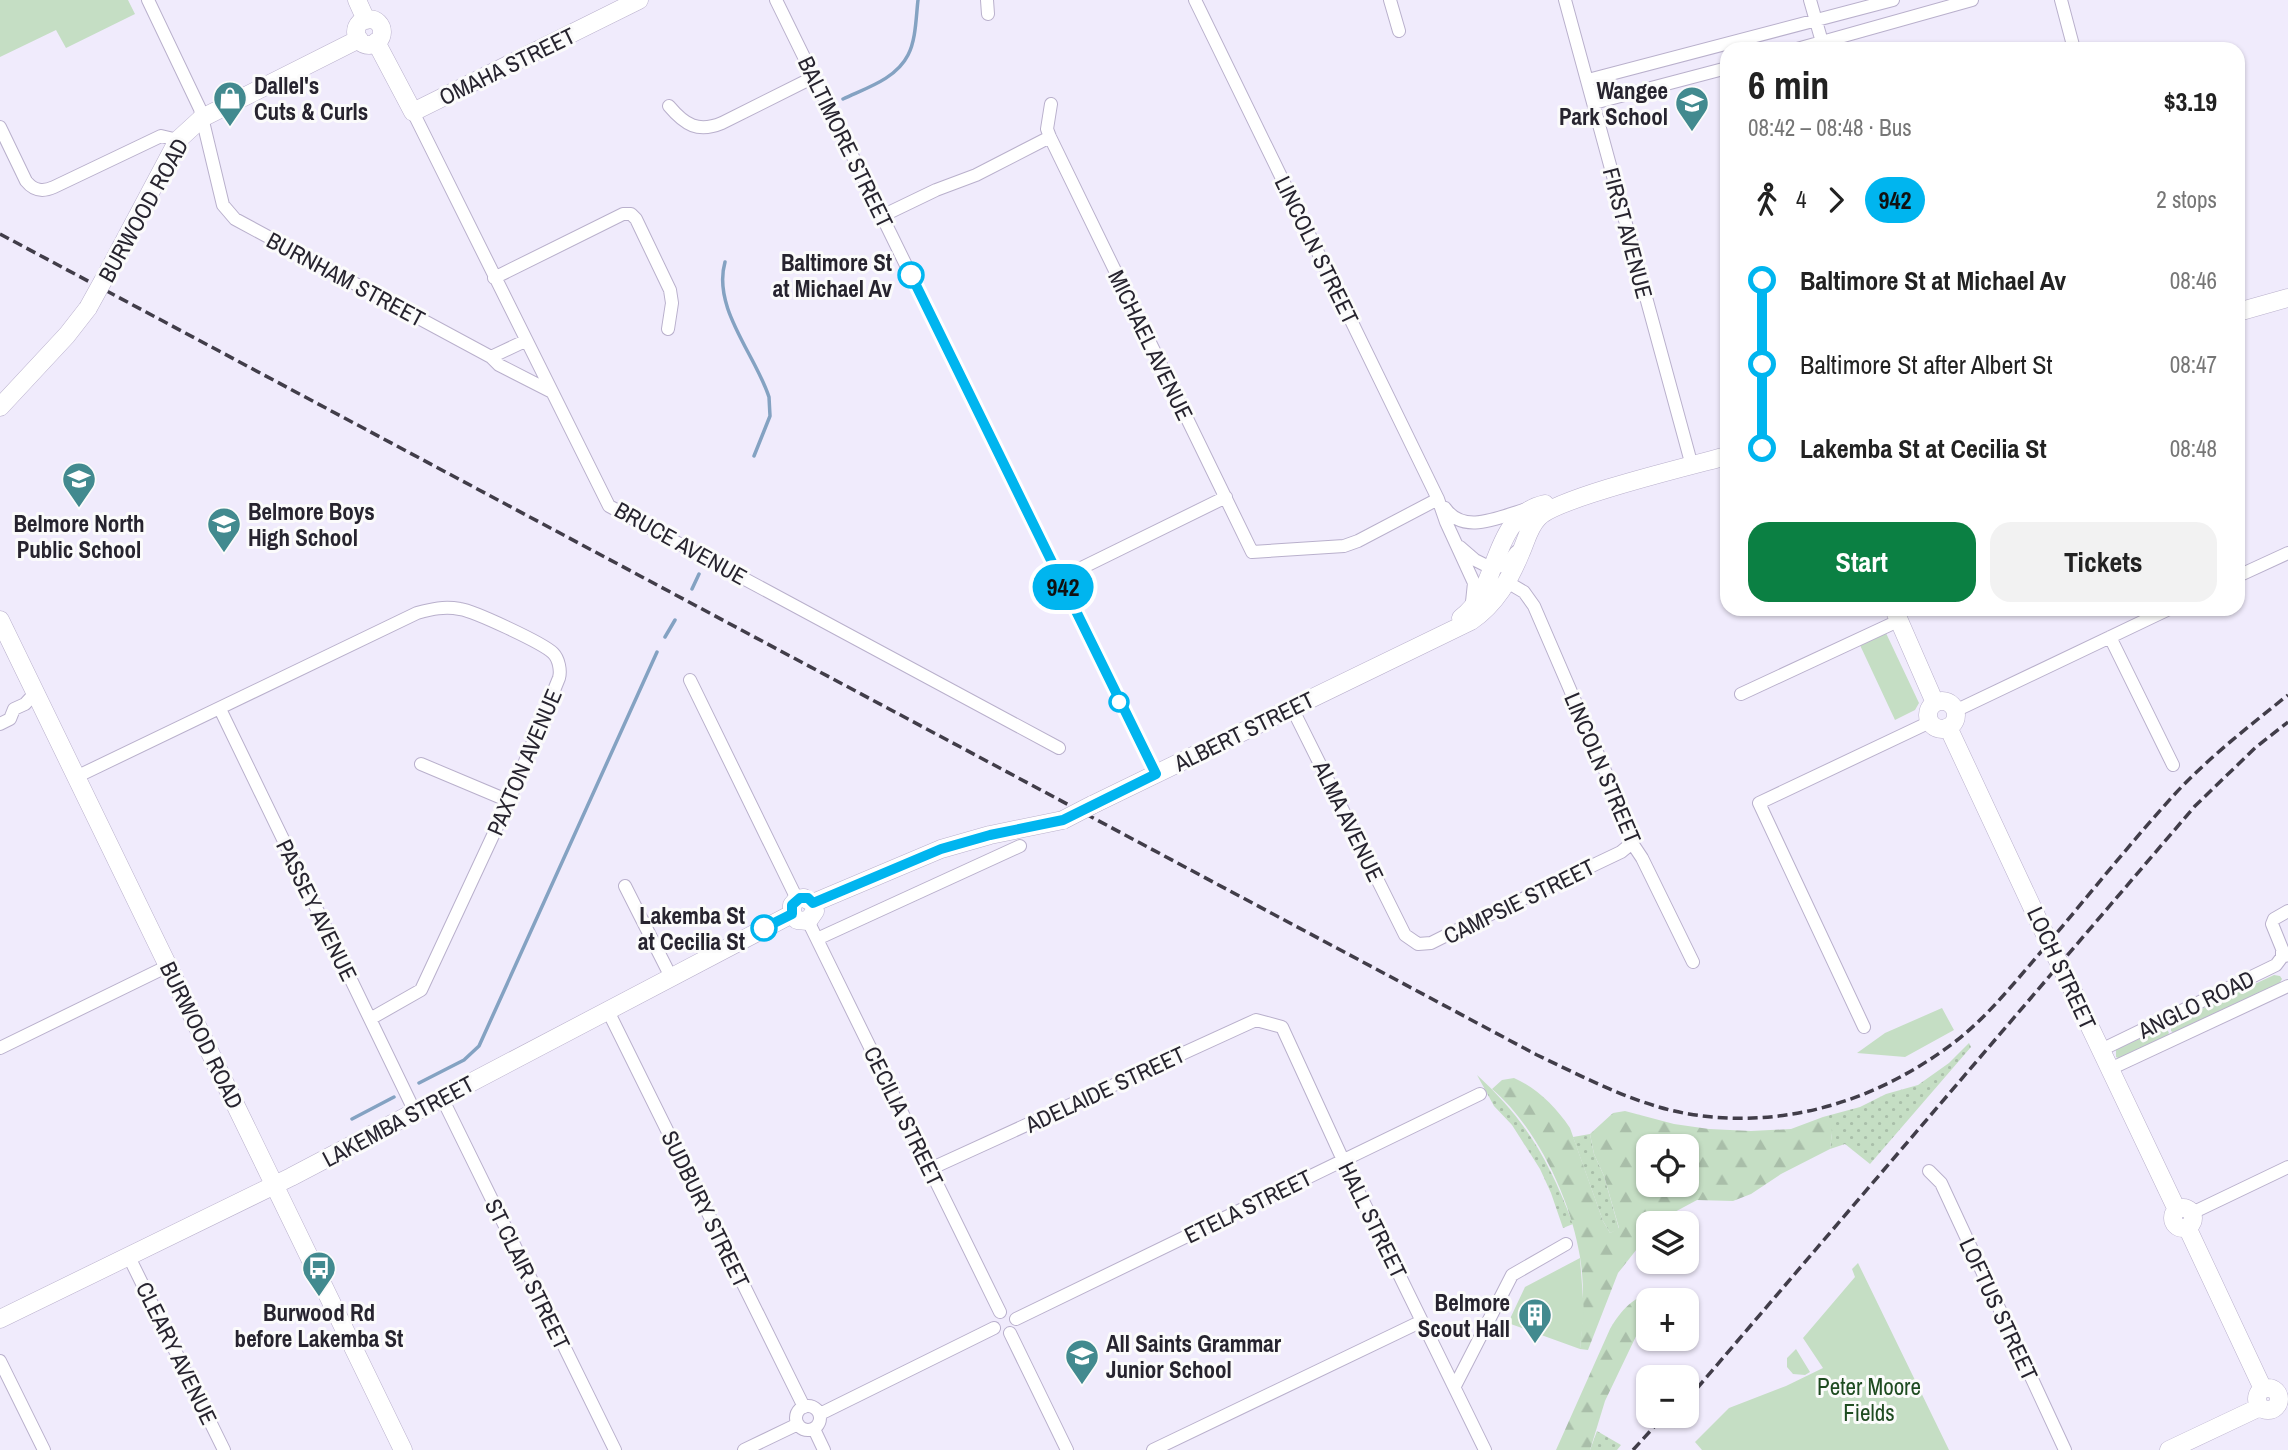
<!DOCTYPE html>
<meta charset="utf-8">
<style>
body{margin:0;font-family:"Archivo Narrow",sans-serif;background:#f2f2f2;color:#222;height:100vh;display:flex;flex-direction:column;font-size:26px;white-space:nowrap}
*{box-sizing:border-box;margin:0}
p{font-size:23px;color:#767676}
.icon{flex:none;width:38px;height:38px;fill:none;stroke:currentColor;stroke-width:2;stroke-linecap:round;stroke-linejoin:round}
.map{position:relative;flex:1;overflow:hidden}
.details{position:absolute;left:1720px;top:42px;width:525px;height:574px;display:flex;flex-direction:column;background:#fff;border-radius:21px;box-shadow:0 2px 5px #0004}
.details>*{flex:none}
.badge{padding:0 14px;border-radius:23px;font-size:24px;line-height:46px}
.fabs{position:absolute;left:1636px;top:1134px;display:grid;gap:14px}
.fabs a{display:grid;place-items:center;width:63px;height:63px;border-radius:14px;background:#fff;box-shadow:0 2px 5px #0004;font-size:35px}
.map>.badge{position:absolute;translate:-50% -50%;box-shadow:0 0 0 4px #fff}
.legs{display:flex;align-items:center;gap:10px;height:77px;padding:0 28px;font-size:23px}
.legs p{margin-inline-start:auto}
.summary{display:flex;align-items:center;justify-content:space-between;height:119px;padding:0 28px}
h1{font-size:38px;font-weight:800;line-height:52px}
.action{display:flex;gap:14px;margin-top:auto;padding:14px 28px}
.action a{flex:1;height:80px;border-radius:21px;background:#0b8043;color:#fff;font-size:28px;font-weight:800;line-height:80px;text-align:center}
.action a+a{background:#f2f2f2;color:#222}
ul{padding:0 28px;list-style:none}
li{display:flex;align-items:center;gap:24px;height:84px;font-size:26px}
li i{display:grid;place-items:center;width:10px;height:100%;margin:0 9px;background:currentColor}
li i::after{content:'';width:18px;height:18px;margin:-9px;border:5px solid;border-radius:50%;background:#fff}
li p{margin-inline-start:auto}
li:first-child i{background:linear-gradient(#0000 50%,currentColor 0)}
li:last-child i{background:linear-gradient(currentColor 50%,#0000 0)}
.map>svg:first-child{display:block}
.grass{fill:url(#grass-dots)}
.forest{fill:url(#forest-firs);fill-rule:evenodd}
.green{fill:#c5dec4}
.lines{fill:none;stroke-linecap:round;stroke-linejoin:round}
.stream{stroke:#84a2c2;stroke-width:3.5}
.street-casing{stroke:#b9b0cc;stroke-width:14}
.secondary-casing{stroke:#b9b0cc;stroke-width:19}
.street{stroke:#fff;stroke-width:12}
.secondary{stroke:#fff;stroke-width:18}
.rail{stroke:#413d49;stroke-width:3.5;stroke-dasharray:10 5;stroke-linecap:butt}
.secondary-bridge-casing{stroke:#b9b0cc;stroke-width:19;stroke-linecap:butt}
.secondary-bridge{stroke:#fff;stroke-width:18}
.line-1-casing{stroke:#fff;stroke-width:16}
.line-1{stroke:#00b5ef;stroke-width:10}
.stop-1-dot{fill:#fff;stroke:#00b5ef;stroke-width:3.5}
.labels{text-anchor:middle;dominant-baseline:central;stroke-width:6;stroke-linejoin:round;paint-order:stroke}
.street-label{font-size:23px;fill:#27242f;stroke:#fbfbfb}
.poi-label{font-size:23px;font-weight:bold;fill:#27242f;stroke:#fbfbfb;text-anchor:start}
.stop-label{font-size:23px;font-weight:bold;fill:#27242f;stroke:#fbfbfb;text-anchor:end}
.park-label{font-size:23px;fill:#1e4b20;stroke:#fbfbfb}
</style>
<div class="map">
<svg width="2288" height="1450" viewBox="0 0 2288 1450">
<defs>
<pattern id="grass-dots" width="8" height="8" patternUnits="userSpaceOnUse" patternTransform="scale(1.75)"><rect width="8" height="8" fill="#c5dec4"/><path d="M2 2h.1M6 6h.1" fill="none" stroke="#a9bea9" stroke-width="1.8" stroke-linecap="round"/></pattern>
<pattern id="forest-firs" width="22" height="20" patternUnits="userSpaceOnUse" patternTransform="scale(1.75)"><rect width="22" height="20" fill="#c5dec4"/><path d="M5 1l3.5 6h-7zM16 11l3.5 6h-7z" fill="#a9bea9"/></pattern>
</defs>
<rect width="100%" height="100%" fill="#f0ebfc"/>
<path class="grass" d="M1969 1043 1971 1047 1870 1164 1845 1144 1830 1149 1832 1133 1823 1117 1860 1107 1886 1094 1918 1085 1949 1063Z
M1477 1075C1527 1121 1549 1161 1573 1224L1563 1228 1551 1193 1540 1169 1512 1125 1494 1106Z
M1590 1134 1594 1154 1604 1176 1619 1229 1610 1233 1603 1221 1573 1137Z
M1597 1431 1621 1445 1617 1450H1590Z"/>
<path class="forest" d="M1514 1078C1537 1088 1556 1107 1570 1128L1603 1221 1610 1233 1619 1228 1604 1176 1594 1154 1590 1134 1613 1113 1625 1111 1674 1124 1709 1129 1751 1131 1791 1129 1823 1117 1831 1119 1832 1133 1830 1149 1781 1174 1751 1194 1733 1201 1697 1200 1671 1214 1661 1223H1648V1235L1618 1273 1588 1350 1580 1349C1583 1318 1585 1288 1580 1257 1571 1200 1537 1127 1492 1089L1502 1080ZM1648 1146H1687V1185H1648Z
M1655 1291 1656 1300H1648V1316L1639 1330 1605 1401 1590 1450H1556L1610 1329C1622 1309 1633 1297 1655 1291Z"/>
<path class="green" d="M0 0H128L135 14 66 48 56 30 0 57Z
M1885 631 1919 703 1915 710 1895 720 1859 643Z
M2274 975 2280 976 2282 979 2279 984 2174 1033 2171 1031V1025L2174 1022Z
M1942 1008 1954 1030 1905 1057 1857 1053 1885 1033Z
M2161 1029H2167L2169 1033 2166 1037 2120 1059 2116 1057V1050L2119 1048Z
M1580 1258 1584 1312 1580 1349 1508 1323 1525 1287Z
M1858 1263 1949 1450H1702L1695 1442 1729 1408 1786 1386 1823 1368 1803 1338 1855 1277 1852 1269Z
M1796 1349 1810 1372 1805 1375 1793 1374 1787 1367V1358Z"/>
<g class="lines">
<path class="stream" d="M843 99C866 88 896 79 908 55 916 40 916 17 918 0
M725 262C712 308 755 354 769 397L770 416 754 456
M692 589 699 574
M665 637 675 620
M419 1083 464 1060 479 1046 657 652
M352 1119 394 1097"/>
<g class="street-casing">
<path id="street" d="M148 0 200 109 223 205 235 219 491 357 499 365 550 391
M776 0 1155 773
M987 0 988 14
M1195 0 1438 499 1446 522 1474 583 1472 602
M1390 0 1399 31
M1565 0 1692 466
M1810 0 1824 49
M2061 0 2074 49
M1797 49 1972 0
M1588 80 1893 0
M1594 103 1727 68
M1051 104 1047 129 1050 137 1252 552 1344 546 1358 541 1438 499
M669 106C685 125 698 133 722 123L814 77
M413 112 609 506 1059 748
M0 127 26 181C34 191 43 192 54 187L161 136 178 140
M882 216 936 190 976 175 1050 137
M494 278 623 214H631L636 219 670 290 672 303 668 329
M491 357 525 341
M1445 508C1464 536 1501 516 1527 509
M1460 547 1475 560 1491 568 1506 565 1516 552
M2238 576 2288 553
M1059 579 1226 497
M1507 582 1524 592 1534 606 1631 831 1632 843 1642 858 1693 962
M2110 637 2173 765
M690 680 797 899
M1741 694 1898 621
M1292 708 1405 935 1418 944 1431 943 1449 934 1621 852 1632 843
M220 709 415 1112
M1955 711 2169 609
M0 724 10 719 14 709 25 704 35 693
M421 764 509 801
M76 777 417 613C432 609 444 606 460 609 474 611 543 643 553 653 559 659 561 671 559 678L509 801 421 990 370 1019
M625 886 671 977
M808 921 1000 1312
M817 939 1020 846
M2285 956 2272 924 2274 919 2288 911
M608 1011 804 1407
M1864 1027 1759 803 1930 722
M0 1048 168 966
M2101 1050 2276 965 2282 957V951
M2110 1069 2288 986
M442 1098 615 1450
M930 1169 1256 1020 1282 1027 1343 1160 1485 1450
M1929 1171 1941 1183 2065 1450
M2192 1213 2288 1167
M129 1257 224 1450
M1016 1319 1480 1094
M1010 1333 1067 1450
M0 1361 44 1450
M1455 1386 1512 1275 1566 1244
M796 1418a12 12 0 1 1 24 0a12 12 0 1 1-24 0Z
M820 1414 994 1328
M814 1429 824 1450
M744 1450 798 1424
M1153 1450 1422 1321"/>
</g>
<g class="secondary-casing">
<path id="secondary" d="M357 0 366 20
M356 32a13 13 0 1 1 26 0a13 13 0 1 1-26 0Z
M376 42 413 112 639 0
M109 270 178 140 202 118 359 39
M2238 312 2288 298
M0 407 67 335 88 308
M1894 609 1935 703
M1461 618C1501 589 1490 516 1545 504
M0 620 403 1450
M1928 715a14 14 0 1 1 28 0a14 14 0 1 1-28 0Z
M1948 727 2040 924
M1092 805 1471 621C1496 604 1510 579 1521 552 1526 541 1529 527 1538 518 1555 498 1694 465 1727 456
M813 903 941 849 990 835 1063 820
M792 914 797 920 808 921 815 911 813 903
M792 914V905L797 899 804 898 813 903
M2070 985 2177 1210
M2173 1218a10 10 0 1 1 20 0a10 10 0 1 1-20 0Z
M2187 1227 2263 1389
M0 1319 291 1177 792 914
M2257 1399a11 11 0 1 1 22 0a11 11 0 1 1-22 0Z
M2169 1450 2260 1407"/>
</g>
<use href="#street" class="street"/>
<use href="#secondary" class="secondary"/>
<path class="rail" d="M0 234 1537 1055C1586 1078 1636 1105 1689 1114 1786 1130 1879 1100 1956 1041 1988 1016 2014 983 2040 953 2084 901 2127 847 2173 796 2208 758 2248 727 2288 695
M1687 1400 2195 806 2255 748 2288 722
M1633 1450 1664 1416"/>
<g class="secondary-bridge-casing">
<path id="secondary-bridge" d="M88 308 109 270
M1063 820 1092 805
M2040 924 2070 985"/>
</g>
<use href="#secondary-bridge" class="secondary-bridge"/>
</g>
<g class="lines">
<g class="line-1-casing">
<path id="line-1" d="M764 928 792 914V905L800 898H808L813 903 941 849 990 835 1063 820 1156 774 911 275"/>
</g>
<use href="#line-1" class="line-1"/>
</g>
<defs>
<g id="shop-pin" transform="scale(1.75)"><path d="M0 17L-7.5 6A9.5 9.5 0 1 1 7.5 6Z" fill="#428a8f" stroke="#fbfbfb"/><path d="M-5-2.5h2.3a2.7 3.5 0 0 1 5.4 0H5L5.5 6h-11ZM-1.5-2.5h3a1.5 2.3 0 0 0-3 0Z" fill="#fff"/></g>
<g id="school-pin" transform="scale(1.75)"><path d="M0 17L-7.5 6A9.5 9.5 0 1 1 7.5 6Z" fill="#428a8f" stroke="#fbfbfb"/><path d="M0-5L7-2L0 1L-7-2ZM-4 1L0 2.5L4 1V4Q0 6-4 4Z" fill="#fff"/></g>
<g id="bus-pin" transform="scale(1.75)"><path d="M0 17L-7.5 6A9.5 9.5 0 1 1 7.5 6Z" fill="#428a8f" stroke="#fbfbfb"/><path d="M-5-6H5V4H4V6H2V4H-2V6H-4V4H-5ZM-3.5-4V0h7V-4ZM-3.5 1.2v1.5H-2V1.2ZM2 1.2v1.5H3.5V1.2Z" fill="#fff"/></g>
<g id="building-pin" transform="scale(1.75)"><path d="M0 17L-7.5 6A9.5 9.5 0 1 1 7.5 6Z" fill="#428a8f" stroke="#fbfbfb"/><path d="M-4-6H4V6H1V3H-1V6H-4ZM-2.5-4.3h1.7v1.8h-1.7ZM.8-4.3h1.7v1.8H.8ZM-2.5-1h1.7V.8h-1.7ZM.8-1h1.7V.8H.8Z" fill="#fff"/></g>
</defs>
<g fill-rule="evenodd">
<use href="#shop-pin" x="230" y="98"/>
<use href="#school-pin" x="1692" y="103"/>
<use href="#school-pin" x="79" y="479"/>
<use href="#school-pin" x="224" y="524"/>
<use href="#bus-pin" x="319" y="1268"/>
<use href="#building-pin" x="1535" y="1315"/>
<use href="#school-pin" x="1082" y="1356"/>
</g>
<g class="stop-1-dot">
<circle cx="911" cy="275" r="12"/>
<circle cx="1119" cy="702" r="9"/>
<circle cx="764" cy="928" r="12"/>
</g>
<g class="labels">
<g class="street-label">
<text transform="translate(507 66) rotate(-26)">OMAHA STREET</text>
<text transform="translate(846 142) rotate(64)">BALTIMORE STREET</text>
<text transform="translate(143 210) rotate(-61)">BURWOOD ROAD</text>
<text transform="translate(1628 233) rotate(75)">FIRST AVENUE</text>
<text transform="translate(1317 250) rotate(64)">LINCOLN STREET</text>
<text transform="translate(346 279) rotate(28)">BURNHAM STREET</text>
<text transform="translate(1151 345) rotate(64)">MICHAEL AVENUE</text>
<text transform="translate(681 543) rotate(29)">BRUCE AVENUE</text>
<text transform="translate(1244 731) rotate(-26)">ALBERT STREET</text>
<text transform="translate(524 762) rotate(-67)">PAXTON AVENUE</text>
<text transform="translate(1603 768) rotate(67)">LINCOLN STREET</text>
<text transform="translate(1349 821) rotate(64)">ALMA AVENUE</text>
<text transform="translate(1519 901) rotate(-26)">CAMPSIE STREET</text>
<text transform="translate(317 910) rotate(64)">PASSEY AVENUE</text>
<text transform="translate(2062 968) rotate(65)">LOCH STREET</text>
<text transform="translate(2196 1004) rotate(-26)">ANGLO ROAD</text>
<text transform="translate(202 1035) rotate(64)">BURWOOD ROAD</text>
<text transform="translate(1105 1089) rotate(-25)">ADELAIDE STREET</text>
<text transform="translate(904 1116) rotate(64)">CECILIA STREET</text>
<text transform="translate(398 1121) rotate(-28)">LAKEMBA STREET</text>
<text transform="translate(1248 1206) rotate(-26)">ETELA STREET</text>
<text transform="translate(706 1209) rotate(64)">SUDBURY STREET</text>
<text transform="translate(1373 1220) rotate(64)">HALL STREET</text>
<text transform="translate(528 1274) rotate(64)">ST CLAIR STREET</text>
<text transform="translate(1999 1309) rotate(65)">LOFTUS STREET</text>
<text transform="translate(177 1353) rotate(64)">CLEARY AVENUE</text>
</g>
<g class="poi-label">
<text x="254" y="85">Dallel's<tspan x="254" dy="26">Cuts &amp; Curls</tspan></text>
<text x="1668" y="90" text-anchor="end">Wangee<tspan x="1668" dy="26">Park School</tspan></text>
<text x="248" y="511">Belmore Boys<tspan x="248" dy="26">High School</tspan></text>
<text x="79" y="523" text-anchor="middle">Belmore North<tspan x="79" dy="26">Public School</tspan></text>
<text x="1510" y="1302" text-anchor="end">Belmore<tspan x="1510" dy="26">Scout Hall</tspan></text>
<text x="319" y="1312" text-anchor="middle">Burwood Rd<tspan x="319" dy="26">before Lakemba St</tspan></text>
<text x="1106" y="1343">All Saints Grammar<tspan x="1106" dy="26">Junior School</tspan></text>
</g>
<g class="stop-label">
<text x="892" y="262">Baltimore St<tspan x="892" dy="26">at Michael Av</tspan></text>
<text x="745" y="915">Lakemba St<tspan x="745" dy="26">at Cecilia St</tspan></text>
</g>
<g class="park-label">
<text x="1869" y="1386">Peter Moore<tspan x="1869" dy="26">Fields</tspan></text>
</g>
</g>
</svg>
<div class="fabs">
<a><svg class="icon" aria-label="locate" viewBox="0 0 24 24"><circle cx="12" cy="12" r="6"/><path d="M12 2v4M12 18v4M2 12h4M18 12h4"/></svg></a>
<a><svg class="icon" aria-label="layers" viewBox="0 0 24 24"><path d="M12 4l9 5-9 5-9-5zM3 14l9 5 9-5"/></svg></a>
<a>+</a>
<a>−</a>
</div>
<b class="badge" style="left:1063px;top:587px;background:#00b5ef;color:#111">942</b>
<section class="details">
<div class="summary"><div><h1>6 min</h1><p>08:42 – 08:48 · Bus</p></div><b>$3.19</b></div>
<div class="legs"><svg class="icon" aria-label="walk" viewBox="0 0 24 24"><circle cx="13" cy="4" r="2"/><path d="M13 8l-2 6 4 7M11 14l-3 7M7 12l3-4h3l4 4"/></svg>4<svg class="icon" aria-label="forward" viewBox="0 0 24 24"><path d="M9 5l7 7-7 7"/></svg><b class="badge" style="background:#00b5ef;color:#111">942</b><p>2 stops</p></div>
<ul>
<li><i style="color:#00b5ef"></i><b>Baltimore St at Michael Av</b><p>08:46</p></li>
<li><i style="color:#00b5ef"></i><span>Baltimore St after Albert St</span><p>08:47</p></li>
<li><i style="color:#00b5ef"></i><b>Lakemba St at Cecilia St</b><p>08:48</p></li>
</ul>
<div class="action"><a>Start</a><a>Tickets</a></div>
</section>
</div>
